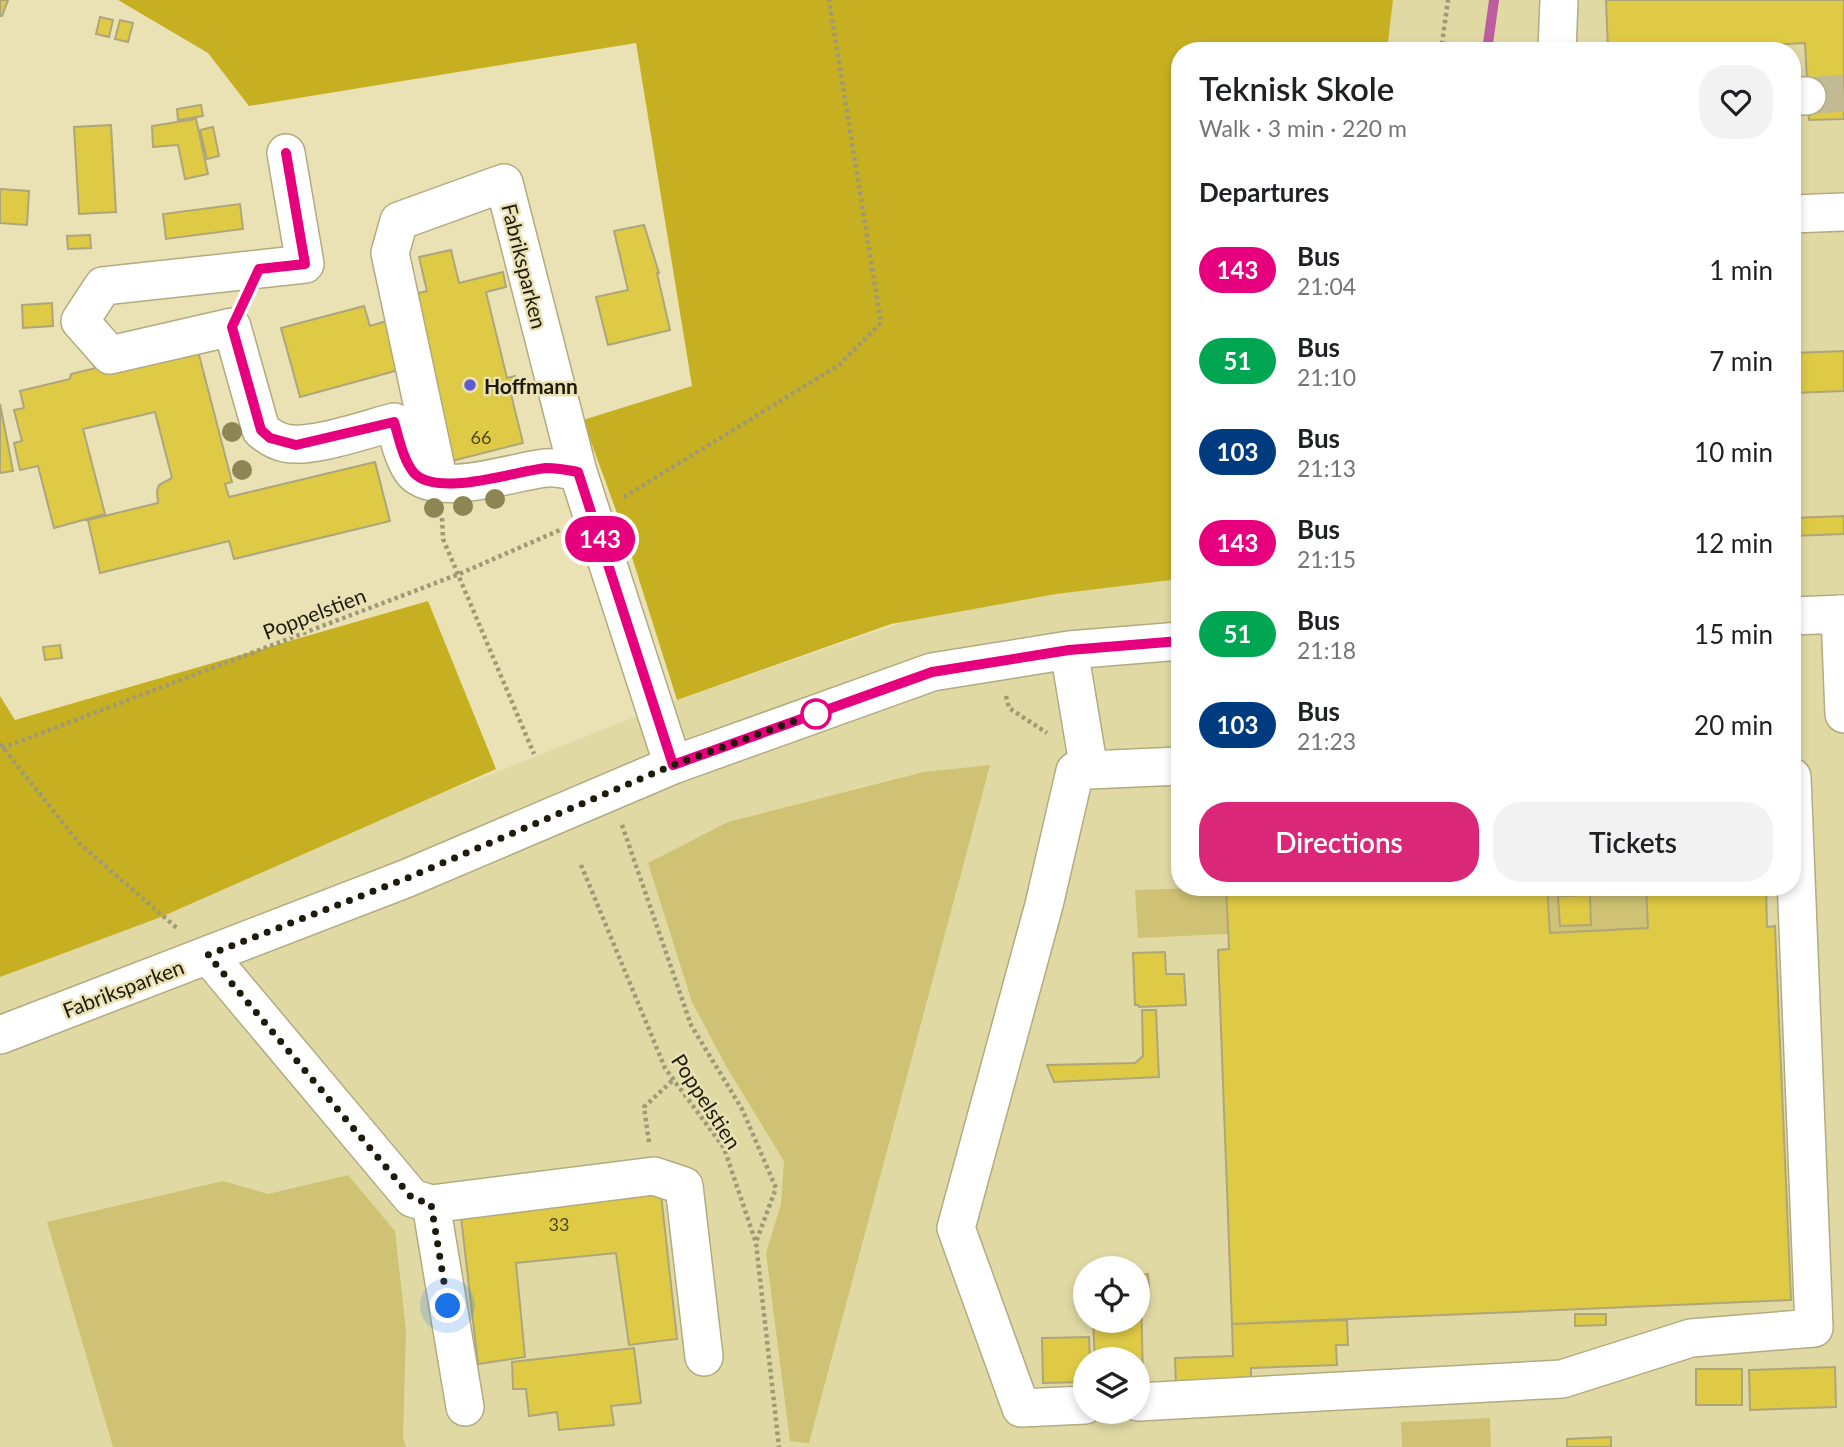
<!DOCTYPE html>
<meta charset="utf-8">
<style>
body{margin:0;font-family:Lato,sans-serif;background:#f2f2f2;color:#202124;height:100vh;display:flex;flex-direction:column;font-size:26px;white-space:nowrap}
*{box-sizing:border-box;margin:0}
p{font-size:23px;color:#757577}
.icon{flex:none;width:38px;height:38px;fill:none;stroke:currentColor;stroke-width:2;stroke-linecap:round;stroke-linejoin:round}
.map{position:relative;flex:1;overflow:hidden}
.panel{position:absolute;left:1171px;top:42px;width:630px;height:854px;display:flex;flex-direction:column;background:#fff;border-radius:28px;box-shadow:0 4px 10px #0003}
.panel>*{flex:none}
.badge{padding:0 14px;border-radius:23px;font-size:24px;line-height:46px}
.controls{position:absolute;left:1073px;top:1256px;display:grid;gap:14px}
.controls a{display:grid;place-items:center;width:77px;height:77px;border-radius:50%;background:#fff;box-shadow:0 4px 10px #0003;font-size:35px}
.you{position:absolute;width:35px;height:35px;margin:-18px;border:5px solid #fff;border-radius:50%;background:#1a73e8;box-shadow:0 0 0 10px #1a73e833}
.map>.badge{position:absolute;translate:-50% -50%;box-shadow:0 0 0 4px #fff}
h2{padding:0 28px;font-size:26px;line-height:63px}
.round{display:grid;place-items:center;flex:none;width:74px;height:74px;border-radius:28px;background:#f2f2f2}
.overview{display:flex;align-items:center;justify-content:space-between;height:119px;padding:0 28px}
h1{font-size:33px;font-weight:600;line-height:52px}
.primary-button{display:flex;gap:14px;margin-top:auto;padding:14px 28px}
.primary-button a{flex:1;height:80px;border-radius:28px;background:#db2777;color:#fff;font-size:28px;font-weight:600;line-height:80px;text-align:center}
.primary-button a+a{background:#f2f2f2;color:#202124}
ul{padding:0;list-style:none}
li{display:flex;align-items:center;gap:21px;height:91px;padding:0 28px}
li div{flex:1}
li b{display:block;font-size:26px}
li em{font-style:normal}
li .badge{min-width:77px;font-weight:700;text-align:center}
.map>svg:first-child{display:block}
.built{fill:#e1d9a4;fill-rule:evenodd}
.green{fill:#cfc274}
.forest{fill:#c6b022}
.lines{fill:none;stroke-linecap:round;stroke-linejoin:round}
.stream{stroke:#bd5ca0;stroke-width:10}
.building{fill:#dfca46;stroke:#ada67b;stroke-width:2}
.minor-tunnel{stroke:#c1ba93;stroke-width:37;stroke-dasharray:37 18;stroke-linecap:butt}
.minor-casing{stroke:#b2ab80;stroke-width:40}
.path{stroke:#9f9976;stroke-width:4.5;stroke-dasharray:3.5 3.5;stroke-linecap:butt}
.minor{stroke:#fff;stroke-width:37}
.tree{fill:#8e8652}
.line-casing{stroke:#fff;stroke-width:16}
.line{stroke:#e6007e;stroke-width:10}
.walk{stroke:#1e1b0a;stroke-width:7;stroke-dasharray:0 12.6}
.poi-dot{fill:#5e5ad2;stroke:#eae2b5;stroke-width:2.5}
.stop-dot{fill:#fff;stroke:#e6007e;stroke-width:3.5}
.labels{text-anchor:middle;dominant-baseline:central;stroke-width:5;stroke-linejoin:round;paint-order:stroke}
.number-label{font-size:18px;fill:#4e4719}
.street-label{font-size:21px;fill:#1e1b0a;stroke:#eae2b5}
.poi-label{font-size:21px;font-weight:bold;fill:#1e1b0a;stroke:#eae2b5;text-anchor:start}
</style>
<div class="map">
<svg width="1844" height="1447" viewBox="0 0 1844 1447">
<rect width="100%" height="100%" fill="#eae2b5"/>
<path class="built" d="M1393 0H1844V1447H0V961L477 780 677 700 944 608 1179 571 1180 887H1792V51H1387ZM1085 1269H1138V1321H1085ZM1085 1360H1138V1412H1085Z"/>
<path class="green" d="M990 765 809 1443 790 1441 766 1253 781 1204 784 1161 726 1066 692 1002 648 863 728 822 924 772Z
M1226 887 1228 934 1138 938 1135 890Z
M1547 887H1646L1648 928 1550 933Z
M348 1175 395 1231 406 1330 403 1438 406 1447H113L47 1222 223 1181 268 1194Z
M1490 1418 1491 1447H1402L1401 1422Z"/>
<path class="forest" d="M118 0H1393L1387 51H1180L1179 579 1056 594 891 624 677 700 625 535 583 420 692 386 636 43 249 106 208 53Z
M428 601 496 769 161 917 0 977V696L15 720Z"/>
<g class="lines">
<path class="stream" d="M1487 51 1494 0"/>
</g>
<path class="building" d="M0 0H8L2 16H0Z
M1606 0H1844V119L1809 120 1805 43 1711 48V51H1647V48L1608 50Z
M100 17 113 20 109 37 96 34Z
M120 20 133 23 128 42 115 39Z
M201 105 203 116 178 120 177 109Z
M196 119 208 174 185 179 178 145 153 147 152 126Z
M111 125 116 212 79 214 74 127Z
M213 127 219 156 207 159 200 130Z
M0 189 29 191 27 225 0 223Z
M240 204 243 229 166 239 163 214Z
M644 225 659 273H657L670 330 608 345 596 297 628 290 614 231Z
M90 235 91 248 68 249 67 236Z
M451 250 459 283 503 272 506 287 486 292 507 378 515 376 517 388 510 390 523 443 448 462 407 296 427 291 419 257Z
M52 303 53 326 23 328 22 305Z
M364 306 370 326 393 319 406 368 300 397 281 328Z
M197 347 232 482 225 484 229 497 375 462 390 521 234 559 229 541 100 573 88 520 158 503 157 491 159 485 172 478 155 412 83 429 105 514 54 528 38 466 20 470 14 443 22 441 14 410 24 408 20 391 70 379 71 374 145 356Z
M1844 351V391L1792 393V353Z
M0 404 13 471 0 473Z
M1844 516V534L1792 536V518Z
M60 645 62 658 45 660 43 647Z
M1226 887H1547L1550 933 1648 928 1646 887H1766L1767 927 1775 926 1791 1300 1232 1324 1218 950 1229 949Z
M1590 895 1591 925 1560 926 1558 896Z
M1165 952 1166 974H1184L1186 1005 1139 1007 1138 1005H1135L1133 953Z
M1142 1010H1156L1159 1077 1054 1082 1047 1065 1135 1063 1143 1056Z
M661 1194 677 1339 629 1345 616 1253 516 1263 525 1357 478 1364 461 1217Z
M1148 1274 1149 1288H1141L1143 1380H1138V1360H1095L1093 1321H1138V1275Z
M1575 1314H1606V1325L1575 1326Z
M1347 1320 1348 1345H1336L1337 1365 1251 1368V1380L1176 1383 1175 1358 1233 1356 1232 1324Z
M1089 1337 1090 1360H1085V1382L1043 1383 1042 1338Z
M634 1348 641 1403 611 1406 614 1425 559 1430 557 1412 529 1416 526 1389H513L512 1362Z
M1835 1367 1836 1407 1750 1410 1749 1370Z
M1696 1369H1742V1405H1696Z
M1611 1437V1447H1567V1439Z"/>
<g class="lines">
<path class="minor-tunnel" d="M1807 96 1844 93"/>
<g class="minor-casing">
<path id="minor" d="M1557 51 1559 0
M1792 96H1807
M286 153 305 264 103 286 80 321 110 355 232 327 261 430C268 436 275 441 285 443 311 449 367 429 394 422 399 438 403 460 414 473 439 498 515 471 546 468 556 467 568 470 578 472
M1792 214 1844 212
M439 482 390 253 399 221 504 183 578 472 673 765
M1840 614 1844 714
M1792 616 1844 614
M1069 650 1089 770 1075 771 1044 905 956 1228 1021 1408 1085 1405
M1089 770 1180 766
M208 955 412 1198 431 1204 465 1407
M0 1035 405 879 673 765 932 672 1069 650 1180 641
M431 1204 654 1176 684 1186 704 1357
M1138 1402 1562 1379 1691 1338 1814 1328 1792 777"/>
</g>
<path class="path" d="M1441 51 1448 0
M624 497 839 365 881 323 829 0
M442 518 443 539 534 754
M1006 696 1009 708 1047 733
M0 744 80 844 178 929
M2 748 459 574 560 530
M622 825 691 1025 742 1109 776 1188 756 1242
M581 865 665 1068 724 1148 756 1243 779 1447
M649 1142 644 1107 673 1080"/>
<use href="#minor" class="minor"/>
</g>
<g class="tree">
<circle cx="232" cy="432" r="10"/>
<circle cx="242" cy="470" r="10"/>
<circle cx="495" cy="499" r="10"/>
<circle cx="463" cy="506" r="10"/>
<circle cx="434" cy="508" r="10"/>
</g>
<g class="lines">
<g class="line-casing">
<path id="line" d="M286 153 305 264 259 269 232 327 261 430 270 438 296 445 394 422C399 438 403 460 414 473 438 498 515 471 546 468 556 468 568 470 578 472L673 765 932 672 1069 650 1180 641"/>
</g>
<use href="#line" class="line"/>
<path class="walk" d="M448 1306 431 1204 412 1198 208 955 405 879 673 765 828 709 816 714"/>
</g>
<circle class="poi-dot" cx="470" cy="385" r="7"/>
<circle class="stop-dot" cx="816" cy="714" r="14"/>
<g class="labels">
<g class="number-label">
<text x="481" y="437">66</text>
<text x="559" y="1224">33</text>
</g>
<g class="street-label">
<text transform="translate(525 266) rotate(76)">Fabriksparken</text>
<text transform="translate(314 613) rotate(-21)">Poppelstien</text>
<text transform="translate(123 988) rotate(-21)">Fabriksparken</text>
<text transform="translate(707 1101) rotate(57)">Poppelstien</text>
</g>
<g class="poi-label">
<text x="484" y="385">Hoffmann</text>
</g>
</g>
</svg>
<div class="controls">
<a><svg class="icon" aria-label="locate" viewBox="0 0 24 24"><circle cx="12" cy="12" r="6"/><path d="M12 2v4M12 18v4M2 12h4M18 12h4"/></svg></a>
<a><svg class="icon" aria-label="layers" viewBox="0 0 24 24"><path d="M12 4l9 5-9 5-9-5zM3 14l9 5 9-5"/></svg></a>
</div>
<div class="you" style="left:448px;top:1306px"></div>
<b class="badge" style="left:600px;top:539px;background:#e6007e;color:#fff">143</b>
<section class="panel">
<div class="overview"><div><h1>Teknisk Skole</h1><p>Walk · 3 min · 220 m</p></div><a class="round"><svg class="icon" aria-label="heart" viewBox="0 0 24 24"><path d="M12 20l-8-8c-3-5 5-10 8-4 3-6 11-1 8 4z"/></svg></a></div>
<h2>Departures</h2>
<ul>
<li><span class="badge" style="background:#e6007e;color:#fff">143</span><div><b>Bus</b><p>21:04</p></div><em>1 min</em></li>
<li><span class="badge" style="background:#00a651;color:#fff">51</span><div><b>Bus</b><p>21:10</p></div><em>7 min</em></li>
<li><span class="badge" style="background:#003b80;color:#fff">103</span><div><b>Bus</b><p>21:13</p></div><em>10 min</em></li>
<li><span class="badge" style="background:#e6007e;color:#fff">143</span><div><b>Bus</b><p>21:15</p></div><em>12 min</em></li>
<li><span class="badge" style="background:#00a651;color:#fff">51</span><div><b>Bus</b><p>21:18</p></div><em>15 min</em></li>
<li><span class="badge" style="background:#003b80;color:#fff">103</span><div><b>Bus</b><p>21:23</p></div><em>20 min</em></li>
</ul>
<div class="primary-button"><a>Directions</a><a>Tickets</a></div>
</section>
</div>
